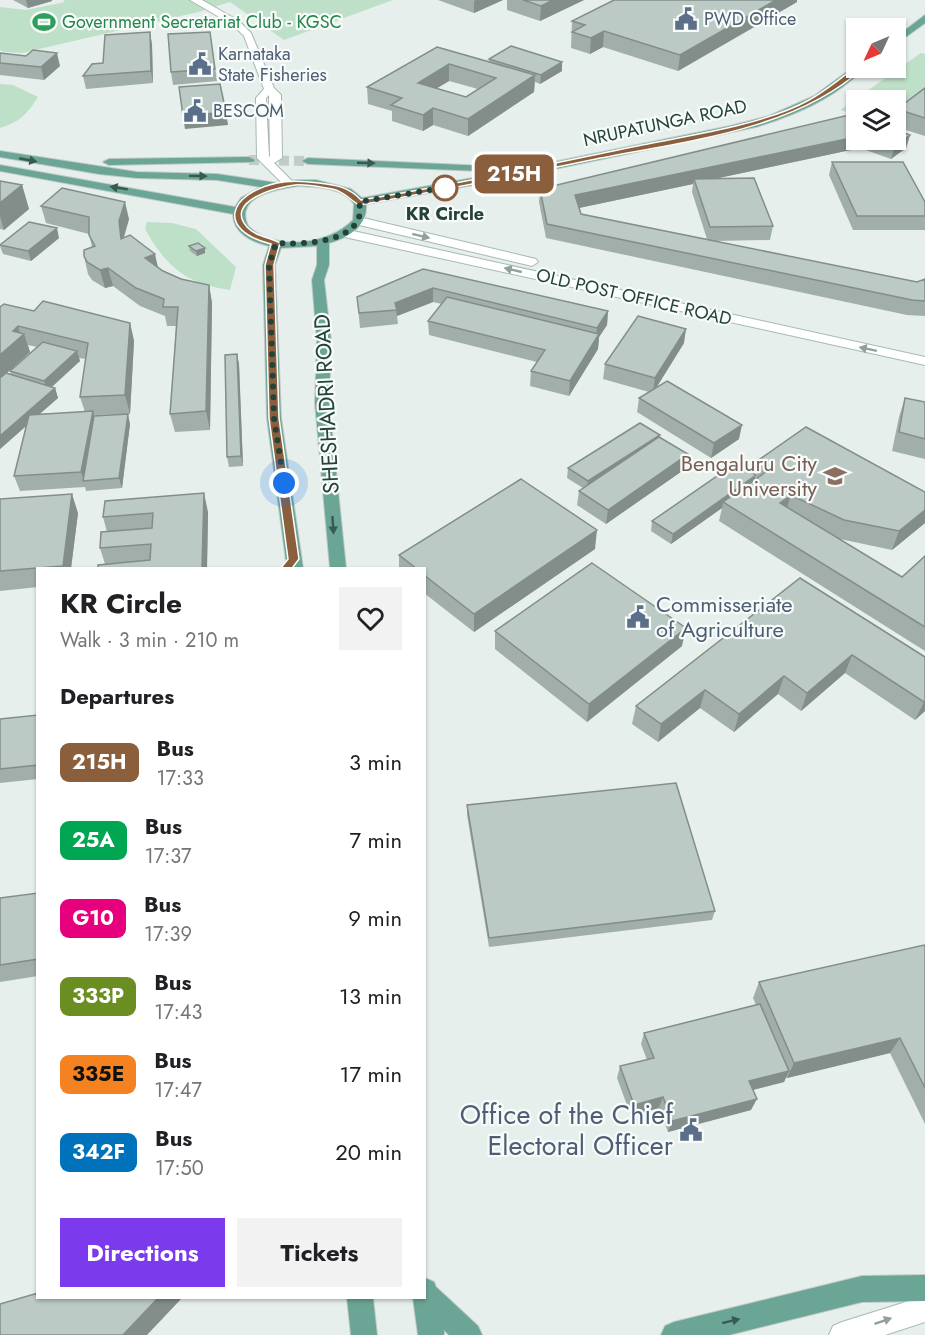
<!DOCTYPE html>
<meta charset="utf-8">
<style>
body{margin:0;font-family:Jost,sans-serif;background:#f2f2f2;color:#202124;height:100vh;display:flex;flex-direction:column;font-size:22px;white-space:nowrap}
*{box-sizing:border-box;margin:0}
p{font-size:20px;color:#757577}
.icon{flex:none;width:33px;height:33px;fill:none;stroke:currentColor;stroke-width:2;stroke-linecap:round;stroke-linejoin:round}
.map{position:relative;flex:1;overflow:hidden}
.panel{position:absolute;left:36px;top:567px;width:390px;height:732px;display:flex;flex-direction:column;background:#fff;border-radius:0px;box-shadow:0 2px 4px #0004}
.panel>*{flex:none}
.badge{padding:0 12px;border-radius:9px;font-size:21px;line-height:39px}
.needle{width:39px;rotate:226deg}
.tools{position:absolute;left:846px;top:18px;display:grid;gap:12px}
.tools a{display:grid;place-items:center;width:60px;height:60px;border-radius:0px;background:#fff;box-shadow:0 2px 4px #0004;font-size:30px}
.you{position:absolute;width:30px;height:30px;margin:-15px;border:4px solid #fff;border-radius:50%;background:#1a73e8;box-shadow:0 0 0 9px #1a73e833}
.map>.badge{position:absolute;translate:-50% -50%;box-shadow:0 0 0 3px #fff}
h2{padding:0 24px;font-size:22px;line-height:54px}
.round{display:grid;place-items:center;flex:none;width:63px;height:63px;border-radius:0px;background:#f2f2f2}
.head{display:flex;align-items:center;justify-content:space-between;height:102px;padding:0 24px}
h1{font-size:28px;font-weight:700;line-height:45px}
.action{display:flex;gap:12px;margin-top:auto;padding:12px 24px}
.action a{flex:1;height:69px;border-radius:0px;background:#7c3aed;color:#fff;font-size:24px;font-weight:700;line-height:69px;text-align:center}
.action a+a{background:#f2f2f2;color:#202124}
ul{padding:0;list-style:none}
li{display:flex;align-items:center;gap:18px;height:78px;padding:0 24px}
li div{flex:1}
li b{display:block;font-size:22px}
li em{font-style:normal}
li .badge{min-width:66px;font-weight:700;text-align:center}
.map>svg:first-child{display:block}
.green{fill:#bfe0c8}
.lines{fill:none;stroke-linecap:round;stroke-linejoin:round}
.primary-tunnel{stroke:#bfccc8;stroke-width:10;stroke-dasharray:10 5;stroke-linecap:butt}
.street-casing{stroke:#a8b8b2;stroke-width:2}
.secondary-casing{stroke:#a4bbb3;stroke-width:2}
.primary-casing{stroke:#c2cac8;stroke-width:2}
.street{fill:#fff;fill-rule:evenodd}
.secondary{fill:#fff;fill-rule:evenodd}
.primary{fill:#6aa596;fill-rule:evenodd}
.wall{fill:#a1aea9;fill-rule:evenodd}
.shaded-wall{fill:#838d89}
.building{fill:#bbcac4;stroke:#838d89;stroke-width:1.5;fill-rule:evenodd}
.oneway{fill:#365b51}
.oneway2{fill:#92a09c}
.line{fill:#8b5e3c;stroke:#fff;stroke-width:1.5}
.walk{stroke:#24423a;stroke-width:6;stroke-dasharray:0 10.8}
.stop-dot{fill:#fff;stroke:#8b5e3c;stroke-width:3}
.labels{text-anchor:middle;dominant-baseline:central;stroke-width:4.5;stroke-linejoin:round;paint-order:stroke}
.far-service-label{font-size:18px;fill:#4e5e75;stroke:#f7fbf9;text-anchor:start}
.far-leisure-label{font-size:18px;fill:#27864d;stroke:#f7fbf9;text-anchor:start}
.far-street-label{font-size:18px;fill:#24423a;stroke:#f7fbf9}
.far-stop-label{font-size:18px;font-weight:bold;fill:#24423a;stroke:#f7fbf9}
.street-label{font-size:22px;fill:#24423a;stroke:#f7fbf9}
.education-label{font-size:22px;fill:#785e54;stroke:#f7fbf9;text-anchor:end}
.service-label{font-size:22px;fill:#4e5e75;stroke:#f7fbf9;text-anchor:start}
.near-service-label{font-size:27px;fill:#4e5e75;stroke:#f7fbf9;text-anchor:end}
</style>
<div class="map">
<svg width="925" height="1335" viewBox="0 0 925 1335">
<rect width="100%" height="100%" fill="#e6efeb"/>
<path class="green" d="M63 0H393L284 40 230 2 198 12 22 53 4 52 0 50V7L26 10 65 2Z
M921 53 925 54V101L896 124V100H856V115L840 110Z
M0 84 13 85 38 97C27 114 20 122 0 128Z
M147 222 172 223 196 229 236 267 230 290C187 284 166 267 145 229Z"/>
<g class="lines">
<path class="primary-tunnel" d="M249 160 308 161"/>
<g class="street-casing">
<path id="street" d="M190 0H202L239 21 251 33 274 88 281 95 282 158 274 163 293 182V186H285L257 158 256 98 264 89 244 36 233 25ZM269 95 270 156 269 157 266 98Z"/>
</g>
<g class="secondary-casing">
<path id="secondary" d="M359 217 536 259 538 262 532 266 355 224V218Z
M344 229 925 357V365L340 236V230Z
M925 1296V1322L885 1335H829L833 1326 842 1322Z"/>
</g>
<g class="primary-casing">
<path id="primary" d="M925 15V23L896 44V37Z
M855 66 864 68C836 98 795 115 756 127L502 180 366 204C368 226 348 238 329 243V265L324 280 331 341 329 403 346 568H330L315 403 317 341 312 280 317 265V246L281 248 275 265 281 418 303 568H287L267 418 263 265 269 246C252 242 233 233 233 214L0 171V165L235 207 241 198 261 187 217 180 137 178 99 174 0 157V151L137 172 217 174 277 183 298 180H316L351 189 362 198 505 172 308 164 302 161 308 158 509 167 511 169 505 172 730 126 769 116 814 96ZM298 186C317 187 343 187 354 204L353 220C329 245 274 252 248 226 234 196 277 189 298 186Z
M249 157 255 160 253 162 109 165 103 162 109 159Z
M925 1275V1301L862 1302 729 1335H661L665 1326 674 1322 862 1276Z
M425 1278 434 1282 436 1287 478 1326 482 1335H449L444 1330V1335H418L413 1298H424Z
M347 1298H373L377 1335H351Z"/>
</g>
<use href="#street" class="street"/>
<use href="#secondary" class="secondary"/>
<use href="#primary" class="primary"/>
</g>
<path class="wall" d="M13 0H52V1L28 8Z
M438 0H503L474 13Z
M507 0H584L540 21 507 10Z
M797 2 678 71 603 47 590 54 571 48 572 21Z
M150 32 152 45 153 83 86 89 83 76Z
M210 32 217 81 173 85 171 72Z
M437 47 489 62V59L562 62V71L540 84 535 82 534 92 468 136 433 125 423 131 392 121V111L368 104 367 87ZM449 81 478 89 466 97 437 88Z
M0 53 60 66 44 80 0 75Z
M925 88V136L896 127V117L897 109Z
M910 135 906 148 891 159 860 148 719 178 773 226 770 240 713 241 917 282 925 279V316L907 315 546 238 539 202 540 189 856 140H896ZM693 184 692 192 707 239 581 214 579 208Z
M832 162 925 202V230H853L829 175Z
M0 181 22 185 29 209 4 230 0 229Z
M41 206 129 219 124 238 158 267 163 271 181 279 209 285 212 303 210 430 175 432 170 414 176 326H167L165 316 140 306 113 286 105 288 92 280 88 274 84 256 92 247 89 234 46 223Z
M59 238 31 261 3 254 0 246V245Z
M189 246 205 248V253L197 256 190 251Z
M423 269 608 311 607 325 599 337 598 349 569 396 530 386 531 371 537 362 429 335 428 321 442 304 433 302 397 316 398 324 360 328 357 297Z
M0 307 130 323 134 341 130 414 94 415V416L130 424 122 488 86 491 85 487 20 491 14 476 26 426 0 449ZM28 345 37 347 10 371 11 374 7 373 30 352ZM79 358 86 359 80 397 85 412 39 414 58 398 55 388 52 387 80 361Z
M684 343 656 388 739 439 711 458 637 412 639 398 649 392 603 379 605 364Z
M237 354 239 364 243 466 229 467 227 457Z
M905 398 925 402V459L892 451 899 417Z
M660 435 659 438 685 469 606 524 577 505 579 491 583 488 567 478 568 468Z
M760 459 925 492V523L892 550 840 539 902 577 925 556V651L719 521 722 508 671 544 651 531 652 521 755 480 756 478Z
M0 499 78 513 71 568H38V587L0 591Z
M105 501 208 512 207 568 105 564 100 548 107 532 103 517Z
M595 549 474 632 424 593V568H399V555Z
M800 578 925 657V711L915 720 845 673 801 711 778 694 734 732 700 708 658 742 632 724 636 706Z
M495 631 682 646 587 722 495 649Z
M38 715V779L0 783V719Z
M467 805 715 911 712 920 489 947 467 815Z
M38 893V976L0 982V898Z
M925 947V1124L890 1053 787 1078 786 1077 784 1082 753 1090 751 1110 668 1132 659 1108 631 1116 617 1078 620 1066 647 1060 641 1044 644 1033 756 1005 753 998 759 982Z"/>
<path class="shaded-wall" d="M26 0H52V1L28 8Z
M476 0H503L474 13V1Z
M553 0H584L540 21 541 6Z
M776 0H797V2L678 71 680 55Z
M604 31 603 47 590 54 591 38Z
M150 32 152 45 153 83 151 71Z
M57 53 60 66 44 80 41 67Z
M562 62V71L540 84 541 75Z
M449 64V81L419 99 418 83Z
M535 75 534 92 468 136V119Z
M433 108V125L423 131V115Z
M226 112 228 125 185 129 183 116Z
M910 135 906 148 891 159 895 146Z
M856 137V140H862L860 148 695 183 694 179 693 184 574 209 575 195Z
M22 185 29 209 4 230 0 216V203Z
M125 202 129 219 123 239H121L119 221Z
M57 228 59 238 31 261 28 251Z
M205 248V253L197 256 196 251Z
M155 254 159 272 145 258Z
M108 268 113 286 105 288 100 270Z
M209 285 212 303 210 430 206 411Z
M433 288V302L397 316 395 303Z
M608 311 607 325 599 337 598 349 569 396 570 381 596 339 597 328Z
M130 323 134 341 130 414 125 395Z
M18 326 21 336 24 334 30 352 0 379V355L13 331Z
M686 329 684 343 653 393 655 378Z
M77 351 80 361 47 391 44 381Z
M237 354 239 364 243 466 241 456Z
M55 388 58 398 0 449V436Z
M93 411 97 426 84 481 81 472Z
M128 414 130 424 122 488 119 478Z
M742 425 739 439 711 458 714 443Z
M660 435 658 445 587 491 588 481Z
M688 454 685 469 606 524 608 510Z
M756 475 754 485 723 502 722 508 671 544 673 534Z
M204 493 208 512 207 568H202Z
M72 494 78 513 71 568H64L63 566Z
M791 495 785 514 780 503Z
M925 510V523L892 550 899 531Z
M597 530 595 549 474 632V614Z
M686 628 682 646 587 722 589 704Z
M852 655 845 673 801 711 807 693Z
M784 676 778 694 734 732 739 714Z
M705 690 700 708 658 742 661 724Z
M925 701V711L915 720 924 702Z
M900 1038 890 1053 787 1078 794 1063Z
M789 1071 784 1082 744 1092 749 1081Z
M663 1097 659 1108 631 1116 634 1105Z
M757 1099 751 1110 668 1132 672 1121Z
M158 1298H182L147 1335H123Z"/>
<path class="building" d="M523 0H553L541 6Z
M614 0H776L680 55 604 31 591 38 572 32 585 25 572 21Z
M150 32 151 71 83 76 92 64 103 63 105 35Z
M210 32 215 69 171 72 168 34Z
M511 46 562 62 541 75 489 59Z
M437 47 535 75 468 119 433 108 423 115 391 105 402 98 367 87ZM449 64 496 78 466 97 418 83Z
M33 50 57 53 41 67 0 63V53L26 56Z
M220 84 226 112 183 116 179 87Z
M925 88V118L897 109Z
M849 115 856 117V137L575 195 581 214 917 282 925 279V301L912 300 547 224 540 189Z
M896 130 910 135 895 146 877 140H896Z
M832 162H903L925 202V216H857Z
M754 178 773 226 710 227 694 179Z
M0 181 22 185 0 203Z
M62 188 125 202 119 221 121 239 130 235 155 254 145 258 163 271 181 279 209 285 206 411 170 414 178 307H163L164 299 136 288 108 268 100 270 87 262 84 256V250L95 246 89 235V217L41 206Z
M29 222 57 228 28 251 0 245Z
M198 243 205 248 196 251 189 246Z
M423 269 608 311 597 328 433 288 395 303 397 310 359 313 357 297Z
M447 297 599 334 570 381 531 371 545 350 428 321Z
M43 301 130 323 125 395 80 397 88 343 18 326 13 331 24 334 0 355V307L4 304 34 311Z
M638 316 686 329 655 378 605 364Z
M43 342 77 351 44 381 10 371Z
M237 354 241 456 227 457 225 355Z
M6 373 55 388 0 436V378Z
M667 381 742 425 714 443 639 398Z
M905 398 925 402V439L899 432Z
M93 411 81 472 14 476 29 415Z
M128 414 119 478 83 481 94 416Z
M640 423 660 435 588 481 568 468Z
M806 427 925 492V510L899 531 844 520 791 495 780 503 902 577 925 556V627L723 502 773 467 760 459Z
M659 437 688 454 608 510 579 491Z
M736 463 756 475 673 534 652 521Z
M521 479 597 530 474 614 424 575V568H416L399 555Z
M204 493 202 568H98V565L150 560 151 544 100 548 101 532 152 528 153 513 103 517 105 501Z
M72 494 63 566 0 571V499Z
M592 563 686 628 589 704 495 631Z
M800 578 925 657V701L924 702 852 655 807 693 784 676 739 714 705 690 661 724 636 706Z
M38 715V765L0 769V719Z
M676 783 715 911 489 938 467 805Z
M38 893V959L0 965V898Z
M924 945 925 947V1088L900 1038 794 1063 759 982Z
M760 1004 789 1071 749 1081 757 1099 672 1121 663 1097 634 1105 620 1066 654 1058 644 1033Z
M38 1293V1298H158L123 1335H0V1304Z"/>
<defs><path id="oneway-solid" d="M-6-.8H1V-3.2L6.5 0L1 3.2V.8H-6Z" transform="scale(1.5)"/></defs>
<g class="oneway">
<use href="#oneway-solid" transform="translate(28 160) rotate(11)"/>
<use href="#oneway-solid" transform="translate(366 163) rotate(2)"/>
<use href="#oneway-solid" transform="translate(198 176) rotate(1)"/>
<use href="#oneway-solid" transform="translate(119 188) rotate(-171)"/>
<use href="#oneway-solid" transform="translate(333 525) rotate(86)"/>
<use href="#oneway-solid" transform="translate(731 1321) rotate(-14)"/>
</g>
<g class="oneway2">
<use href="#oneway-solid" transform="translate(421 236) rotate(14)"/>
<use href="#oneway-solid" transform="translate(513 270) rotate(-167)"/>
<use href="#oneway-solid" transform="translate(868 349) rotate(-168)"/>
<use href="#oneway-solid" transform="translate(883 1321) rotate(-19)"/>
</g>
<path class="line" d="M857 66 863 68C795 131 680 142 591 160 514 176 437 192 359 205 350 200 344 191 332 189 320 187 306 184 295 185 277 187 224 201 247 227 256 237 270 237 280 243L274 265 279 418 299 559 290 571H282L281 568 288 559 269 418 265 265 271 244C216 230 228 194 277 183 291 180 304 181 319 183 336 185 349 187 361 200 456 185 549 164 642 145 692 135 766 124 809 100 826 91 842 77 857 66Z"/>
<g class="lines">
<path class="walk" d="M284 483 274 418 272 354 269 265 276 243C302 245 369 243 359 202L448 187 445 188"/>
</g>
<defs>
<g id="civic-bare" transform="scale(1.8)"><path d="M-.6-6.5H3V-4.5H.6V-3L4-1V1h2V6H-6V1h2V-1L-.6-3ZM-1.2 2.5V6h2.4V2.5Z" fill="#5c6f8a" stroke="#f7fbf9" stroke-width="2.5" paint-order="stroke"/></g>
<g id="stadium-bare" transform="scale(1.8)"><path d="M0-5a6.5 5 0 1 0 0 10a6.5 5 0 1 0 0-10ZM-3.5-1.8h7v3.6h-7Z" fill="#2e9e5b" stroke="#f7fbf9" stroke-width="2.5" paint-order="stroke"/></g>
<g id="university-bare" transform="scale(1.8)"><path d="M0-5L7-2L0 1L-7-2ZM-4 1L0 2.5L4 1V4Q0 6-4 4Z" fill="#8d6e63" stroke="#f7fbf9" stroke-width="2.5" paint-order="stroke"/></g>
</defs>
<g fill-rule="evenodd">
<use href="#civic-bare" x="686" y="19"/>
<use href="#stadium-bare" x="44" y="22"/>
<use href="#civic-bare" x="200" y="64"/>
<use href="#civic-bare" x="195" y="111"/>
<use href="#university-bare" x="835" y="476"/>
<use href="#civic-bare" x="638" y="617"/>
<use href="#civic-bare" x="691" y="1130"/>
</g>
<circle class="stop-dot" cx="445" cy="188" r="12"/>
<g class="labels">
<g class="far-service-label">
<text x="704" y="19">PWD Office</text>
<text x="218" y="54">Karnataka<tspan x="218" dy="21">State Fisheries</tspan></text>
<text x="213" y="111">BESCOM</text>
</g>
<g class="far-leisure-label">
<text x="62" y="22">Government Secretariat Club - KGSC</text>
</g>
<g class="far-street-label">
<text transform="translate(665 123) rotate(-12)">NRUPATUNGA ROAD</text>
<text transform="translate(634 297) rotate(13)">OLD POST OFFICE ROAD</text>
</g>
<g class="far-stop-label">
<text x="445" y="214">KR Circle</text>
</g>
<g class="street-label">
<text transform="translate(326 404) rotate(-93)">SHESHADRI ROAD</text>
</g>
<g class="education-label">
<text x="817" y="463">Bengaluru City<tspan x="817" dy="25">University</tspan></text>
</g>
<g class="service-label">
<text x="656" y="604">Commisseriate<tspan x="656" dy="25">of Agriculture</tspan></text>
</g>
<g class="near-service-label">
<text x="673" y="1114">Office of the Chief<tspan x="673" dy="31">Electoral Officer</tspan></text>
</g>
</g>
</svg>
<div class="tools">
<a><svg class="needle" viewBox="-14 -14 28 28"><path d="M0-13l5 13h-10z" fill="#e53935"/><path d="M0 13l5-13h-10z" fill="#757577"/></svg></a>
<a><svg class="icon" aria-label="layers" viewBox="0 0 24 24"><path d="M12 4l9 5-9 5-9-5zM3 14l9 5 9-5"/></svg></a>
</div>
<div class="you" style="left:284px;top:483px"></div>
<b class="badge" style="left:514px;top:174px;background:#8b5e3c;color:#fff">215H</b>
<section class="panel">
<div class="head"><div><h1>KR Circle</h1><p>Walk · 3 min · 210 m</p></div><a class="round"><svg class="icon" aria-label="heart" viewBox="0 0 24 24"><path d="M12 20l-8-8c-3-5 5-10 8-4 3-6 11-1 8 4z"/></svg></a></div>
<h2>Departures</h2>
<ul>
<li><span class="badge" style="background:#8b5e3c;color:#fff">215H</span><div><b>Bus</b><p>17:33</p></div><em>3 min</em></li>
<li><span class="badge" style="background:#00a651;color:#fff">25A</span><div><b>Bus</b><p>17:37</p></div><em>7 min</em></li>
<li><span class="badge" style="background:#e6007e;color:#fff">G10</span><div><b>Bus</b><p>17:39</p></div><em>9 min</em></li>
<li><span class="badge" style="background:#6b8e23;color:#fff">333P</span><div><b>Bus</b><p>17:43</p></div><em>13 min</em></li>
<li><span class="badge" style="background:#f58220;color:#111">335E</span><div><b>Bus</b><p>17:47</p></div><em>17 min</em></li>
<li><span class="badge" style="background:#0072bc;color:#fff">342F</span><div><b>Bus</b><p>17:50</p></div><em>20 min</em></li>
</ul>
<div class="action"><a>Directions</a><a>Tickets</a></div>
</section>
</div>
